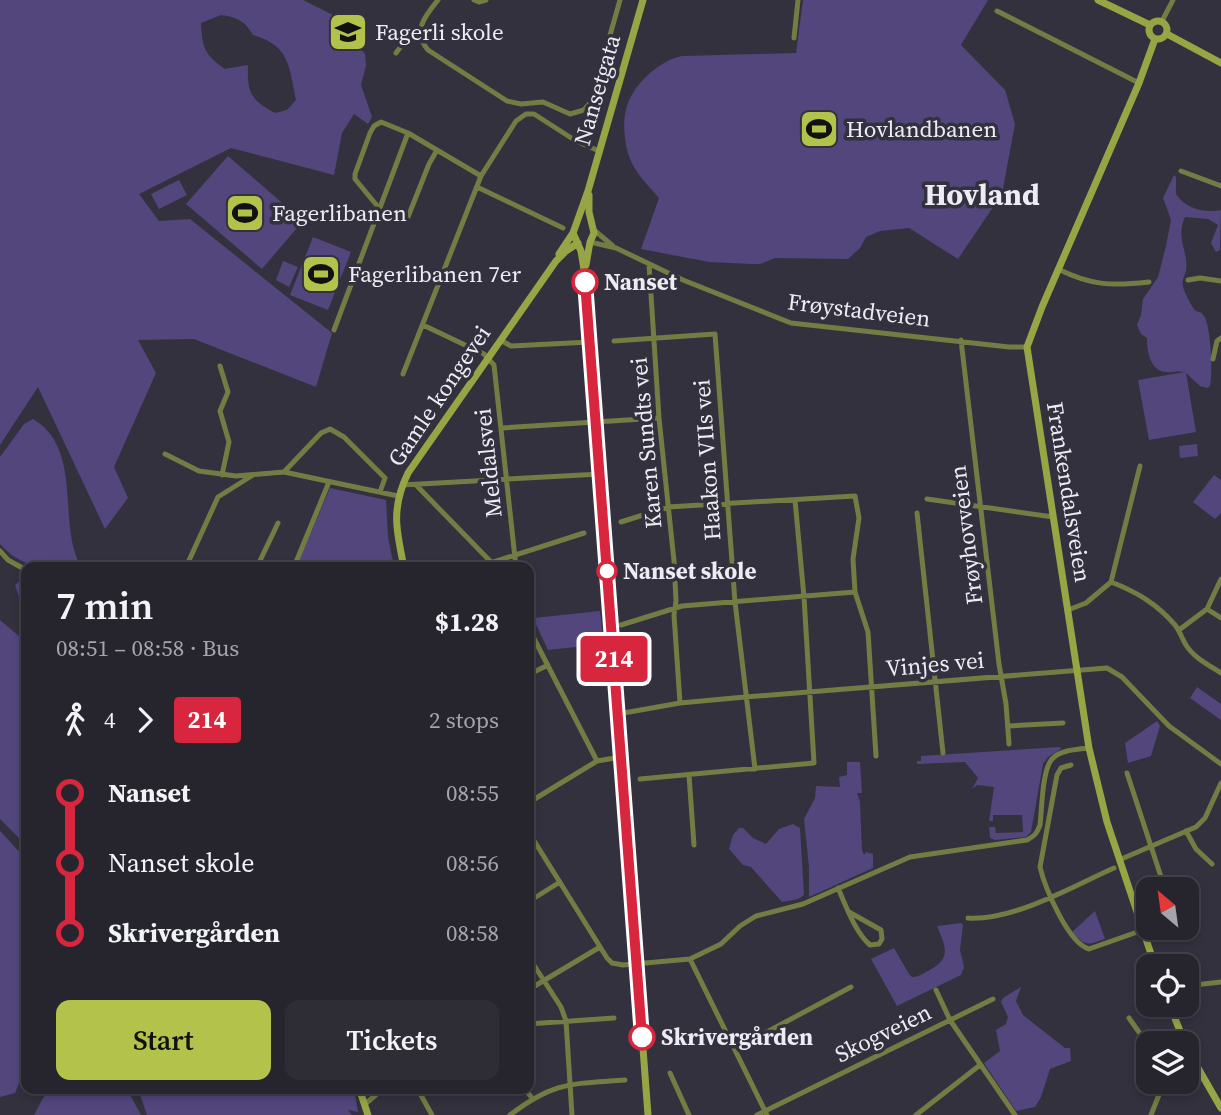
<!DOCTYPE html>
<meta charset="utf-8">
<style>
body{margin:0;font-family:"Source Serif 4",serif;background:#2e2d36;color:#f1f3f6;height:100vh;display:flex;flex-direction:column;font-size:26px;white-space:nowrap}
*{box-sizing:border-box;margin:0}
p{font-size:23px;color:#a4a5aa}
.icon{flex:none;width:38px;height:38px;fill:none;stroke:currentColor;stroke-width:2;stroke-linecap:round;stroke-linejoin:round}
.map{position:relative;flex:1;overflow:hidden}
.sheet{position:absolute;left:21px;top:562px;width:513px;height:532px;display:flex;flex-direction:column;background:#26252e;border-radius:14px;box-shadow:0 4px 10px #0003,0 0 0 2px #42424a}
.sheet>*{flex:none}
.badge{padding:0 14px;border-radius:5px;font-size:24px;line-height:46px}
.needle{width:46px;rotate:331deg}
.controls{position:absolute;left:1136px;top:877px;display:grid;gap:14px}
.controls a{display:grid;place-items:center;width:63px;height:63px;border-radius:14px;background:#26252e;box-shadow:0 4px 10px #0003,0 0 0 2px #42424a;font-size:35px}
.map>.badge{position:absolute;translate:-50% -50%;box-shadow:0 0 0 4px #fff}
.legs{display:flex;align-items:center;gap:10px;height:77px;padding:0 35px;font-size:23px}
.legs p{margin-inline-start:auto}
.headline{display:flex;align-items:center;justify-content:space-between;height:119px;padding:0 35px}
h1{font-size:38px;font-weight:600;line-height:52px}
.cta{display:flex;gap:14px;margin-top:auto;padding:14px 35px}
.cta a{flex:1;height:80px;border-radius:14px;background:#b3c24b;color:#111;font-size:28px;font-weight:600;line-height:80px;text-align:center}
.cta a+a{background:#2e2d36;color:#f1f3f6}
ul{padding:0 35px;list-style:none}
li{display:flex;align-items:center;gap:24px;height:70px;font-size:26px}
li i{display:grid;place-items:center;width:10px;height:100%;margin:0 9px;background:currentColor}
li i::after{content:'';width:18px;height:18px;margin:-9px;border:5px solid;border-radius:50%;background:#26252e}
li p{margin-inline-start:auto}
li:first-child i{background:linear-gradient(#0000 50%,currentColor 0)}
li:last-child i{background:linear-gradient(currentColor 50%,#0000 0)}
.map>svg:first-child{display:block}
.green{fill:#52467d;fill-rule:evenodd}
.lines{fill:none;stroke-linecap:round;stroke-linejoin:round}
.street{stroke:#737c43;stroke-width:5}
.secondary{stroke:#98a544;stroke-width:7}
.line-1-casing{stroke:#fff;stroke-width:16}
.line-1{stroke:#d7263d;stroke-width:10}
.stop-1-dot{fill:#fff;stroke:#d7263d;stroke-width:3.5}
.labels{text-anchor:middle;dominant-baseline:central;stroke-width:7;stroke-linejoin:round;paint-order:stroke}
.poi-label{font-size:23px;fill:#edecf4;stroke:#33313e;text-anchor:start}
.street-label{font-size:23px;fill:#edecf4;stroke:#33313e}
.stop-label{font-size:23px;font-weight:bold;fill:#edecf4;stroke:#33313e;text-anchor:start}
.district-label{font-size:30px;font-weight:bold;fill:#edecf4;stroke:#33313e}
</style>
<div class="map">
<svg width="1221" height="1115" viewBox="0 0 1221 1115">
<rect width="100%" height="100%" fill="#33313e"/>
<path class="green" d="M0 0H303L345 21 347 32 365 54 366 65 361 85 372 117 368 124 354 114 342 133 334 175 231 148 139 194 159 221 190 219 332 333 316 387 194 339 138 340 156 373 114 467 128 498 105 529 38 387 0 445ZM221 15C237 17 245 21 253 35 290 46 289 66 296 100L287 110 275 113C251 100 247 93 248 65L225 69C205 55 202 48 201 23Z
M803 0H988L961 45 1005 90 1015 124 1002 194 958 259 909 228 880 231 866 237 860 248 848 259 775 258 760 264H751L709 262 641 249 659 198C648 185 636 174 630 159 625 145 622 125 626 110 631 86 658 61 682 56L796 53Z
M228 156 303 221 262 269 186 204Z
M1174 175 1176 177V194C1186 209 1204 213 1221 210L1220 250 1216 252 1211 243 1218 225 1208 219 1185 217C1175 238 1189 252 1186 271 1185 276 1181 281 1183 286 1183 290 1193 309 1195 310 1200 314 1200 310 1204 316 1211 326 1213 373 1210 386L1207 388 1200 386 1186 373 1196 432 1149 440 1138 380 1185 372C1178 370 1167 374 1161 371 1149 366 1147 349 1147 338L1141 334 1137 325 1141 315 1143 299 1158 277 1166 246 1171 220 1163 198Z
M179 180 187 195 159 209 151 194Z
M313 237 351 252 328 310 290 295Z
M283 261 298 267 289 287 276 280Z
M33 419C73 442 65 496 71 535 72 546 77 556 79 567 45 567 25 571 0 544V457L24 424Z
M1197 444 1198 456 1180 458 1179 446Z
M1214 475 1221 480V513L1215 519 1193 502Z
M330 488 386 500 388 537 394 567H296Z
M21 580H26V617L15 585Z
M600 611 604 644 548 650 533 618Z
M0 620 20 637 26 647V845L0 819Z
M1197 687 1221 704V720L1190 698Z
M1157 721 1160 726 1151 756 1128 763 1125 743Z
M1060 747 1061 749 1048 757 1043 764 1031 832 1026 837 995 840 990 838 989 827H995L996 833 1023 832 1022 815H993V821H989L994 787 977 785 972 789 978 778 965 762 917 764V761H921V756Z
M847 762H860L862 793H857L860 802 862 850 864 855 866 852 873 854V868L809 897V867L804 819 815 798 816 786 840 787 839 777 847 775Z
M793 824 800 828 804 895 798 899 782 902 751 867 743 865 729 849 733 835 739 828H743L753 838 766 844 779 829Z
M0 831 26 859V1081H20L15 1093 0 1097Z
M1095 911 1105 939C1087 945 1086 947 1072 932Z
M961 923 963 925 960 950 964 967 961 975 897 1006 871 959 894 948 909 974 912 977C918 977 922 974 928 971 952 958 946 948 937 926Z
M1021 987 1016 1001 1023 1015 1065 1048H1070L1071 1061 1050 1069 1041 1097 1035 1107 1016 1111 984 1063 1000 1051 996 1030 1006 1024 1008 1017 1001 1002 1003 998Z
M48 1089H127L141 1115H34Z
M138 1089H354L358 1112 348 1110 352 1115H147Z"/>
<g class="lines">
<path class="street" d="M438 0C425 16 412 31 428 50L507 101 521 104 543 102 570 114 584 110 591 102 620 0
M474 0 479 2 486 0
M997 11 1139 83
M1162 21 1173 0
M794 38 798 0
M396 53 407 38 420 35
M1181 171 1221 186
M477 187 563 228
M379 208 355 179V174L370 133 374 126 381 122 408 133 481 176
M408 217 429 164 437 150
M594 230 613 246
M590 242 616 248 683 280 791 323 1009 347H1027
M649 264 659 418 674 561 676 601 674 615 680 703
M1058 269C1092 286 1112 286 1149 282
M1188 280 1200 278 1221 281
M423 325 484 354 494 365 516 567
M334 330 408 133
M500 340 511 346 590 342
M961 340 999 664 1006 704 1009 744
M614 341 715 334 735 602 755 769
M1213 359 1217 341 1221 338
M220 366 228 392 220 411 229 442 222 475
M403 374 481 176 516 121 526 114H534L576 141 599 151
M502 428 659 418
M165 454 199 471 236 476 284 472 398 496
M284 472 321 433 330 429 344 437 385 478 380 492
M402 485 600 474
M417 486 492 563
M927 499 1053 517
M917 513 943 753
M621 522 668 507 855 496 859 518 853 559 855 592 868 632 876 756
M0 551 8 560 26 570
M186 567 218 497 253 475
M257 567 278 523
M294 567 329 482
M478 567 584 533
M1111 582C1137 592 1157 604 1175 625 1180 631 1182 639 1186 645 1194 658 1209 665 1221 673
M1207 609 1221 618
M1068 610 1086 603 1111 582 1140 466
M621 625 682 606 855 592
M528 627 597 761
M1179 630 1207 609 1221 579
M528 675 548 665
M618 714 680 703 745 697 1107 668 1122 677 1169 726 1221 764
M1008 726 1063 723
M1071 765 1061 768 1057 775 1040 867C1045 888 1068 943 1089 949L1143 930
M1127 773 1165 889
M689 775 694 845
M640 779 814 763 804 597 795 500
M528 803 597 761 621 757
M528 831 607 958 612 963 623 965 690 959 721 944 740 926 756 916 803 904 910 857 1027 840C1035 836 1037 833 1040 825 1042 809 1042 770 1052 759 1060 750 1078 749 1089 748
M1186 831 1196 849 1212 864
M1119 860 1196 827 1205 818 1221 783
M838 888C846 906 855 932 870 945L879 944 882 939 881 930 849 912
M528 902 560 882
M968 918C1014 921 1073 886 1114 868
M528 956 561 1007 566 1021 572 1115
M690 959 767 1115
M1186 986 1221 982
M528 990 600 947
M936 990 950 1020 1015 1115
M1129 1018 1148 1045
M528 1024 614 1018
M735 1049 851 987
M670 1073 689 1115
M417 1088 432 1115
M524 1088 532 1098
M364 1105 384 1088
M510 1115C554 1081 572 1084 625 1080
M757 1115 993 999
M916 1115 980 1065
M1151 1115 1164 1082"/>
<path class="secondary" d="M643 0 588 191 573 233 581 251 585 276 648 1115
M1098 0 1150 25
M1149 30a9 9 0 1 1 18 0a9 9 0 1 1-18 0Z
M1167 34 1221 63
M1155 39 1139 83 1042 307 1027 347 1089 748 1107 822 1155 966
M559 254 573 233
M586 265 590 242 594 233 589 212V195
M404 567C396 530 391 508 408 473L556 261 566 251 578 243
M1169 1004 1185 1043
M1186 1047 1221 1108
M359 1088 368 1115"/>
</g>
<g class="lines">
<g class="line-1-casing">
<path id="line-1" d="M585 282 642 1037"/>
</g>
<use href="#line-1" class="line-1"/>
</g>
<defs>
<g id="school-square" transform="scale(2.0125)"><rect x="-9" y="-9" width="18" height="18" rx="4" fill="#b3c24b" stroke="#33313e"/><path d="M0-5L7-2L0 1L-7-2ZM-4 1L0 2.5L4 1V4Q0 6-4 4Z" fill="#111"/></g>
<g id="stadium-square" transform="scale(2.0125)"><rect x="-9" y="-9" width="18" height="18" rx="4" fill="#b3c24b" stroke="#33313e"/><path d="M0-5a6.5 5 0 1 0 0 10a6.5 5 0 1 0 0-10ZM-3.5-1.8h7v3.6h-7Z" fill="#111"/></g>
</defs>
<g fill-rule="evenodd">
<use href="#school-square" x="348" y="32"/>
<use href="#stadium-square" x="819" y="129"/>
<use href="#stadium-square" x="245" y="213"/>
<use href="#stadium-square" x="321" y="274"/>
</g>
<g class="stop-1-dot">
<circle cx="585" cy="282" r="12"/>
<circle cx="607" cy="571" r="9"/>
<circle cx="642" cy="1037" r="12"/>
</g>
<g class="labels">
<g class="poi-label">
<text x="375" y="32">Fagerli skole</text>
<text x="846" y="129">Hovlandbanen</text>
<text x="272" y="213">Fagerlibanen</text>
<text x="348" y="274">Fagerlibanen 7er</text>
</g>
<g class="street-label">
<text transform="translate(597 90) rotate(-74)">Nansetgata</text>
<text transform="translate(859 310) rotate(7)">Frøystadveien</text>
<text transform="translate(439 396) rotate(-56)">Gamle kongevei</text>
<text transform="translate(646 443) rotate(-95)">Karen Sundts vei</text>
<text transform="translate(707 460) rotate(-94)">Haakon VIIs vei</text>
<text transform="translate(488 463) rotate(-96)">Meldalsvei</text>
<text transform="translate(1069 492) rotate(81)">Frankendalsveien</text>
<text transform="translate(966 535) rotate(-97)">Frøyhovveien</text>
<text transform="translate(935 664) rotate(-5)">Vinjes vei</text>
<text transform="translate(883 1033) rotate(-26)">Skogveien</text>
</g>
<g class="stop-label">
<text x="604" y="282">Nanset</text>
<text x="623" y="571">Nanset skole</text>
<text x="661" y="1037">Skrivergården</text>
</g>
<g class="district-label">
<text x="982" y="194">Hovland</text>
</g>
</g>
</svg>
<div class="controls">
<a><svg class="needle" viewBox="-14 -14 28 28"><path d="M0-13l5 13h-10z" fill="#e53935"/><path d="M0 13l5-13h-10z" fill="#a4a5aa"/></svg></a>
<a><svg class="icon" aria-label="locate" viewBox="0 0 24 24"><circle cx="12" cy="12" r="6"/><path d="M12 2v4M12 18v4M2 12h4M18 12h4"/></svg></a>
<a><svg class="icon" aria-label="layers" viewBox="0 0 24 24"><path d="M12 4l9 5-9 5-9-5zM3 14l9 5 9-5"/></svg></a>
</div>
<b class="badge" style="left:614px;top:659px;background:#d7263d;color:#fff">214</b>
<section class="sheet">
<div class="headline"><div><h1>7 min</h1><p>08:51 – 08:58 · Bus</p></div><b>$1.28</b></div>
<div class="legs"><svg class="icon" aria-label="walk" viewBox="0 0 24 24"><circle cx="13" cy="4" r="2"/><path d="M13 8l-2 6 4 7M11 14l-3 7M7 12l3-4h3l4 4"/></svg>4<svg class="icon" aria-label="forward" viewBox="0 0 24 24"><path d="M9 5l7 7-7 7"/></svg><b class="badge" style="background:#d7263d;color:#fff">214</b><p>2 stops</p></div>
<ul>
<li><i style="color:#d7263d"></i><b>Nanset</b><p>08:55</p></li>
<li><i style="color:#d7263d"></i><span>Nanset skole</span><p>08:56</p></li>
<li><i style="color:#d7263d"></i><b>Skrivergården</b><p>08:58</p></li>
</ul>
<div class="cta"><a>Start</a><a>Tickets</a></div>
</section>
</div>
